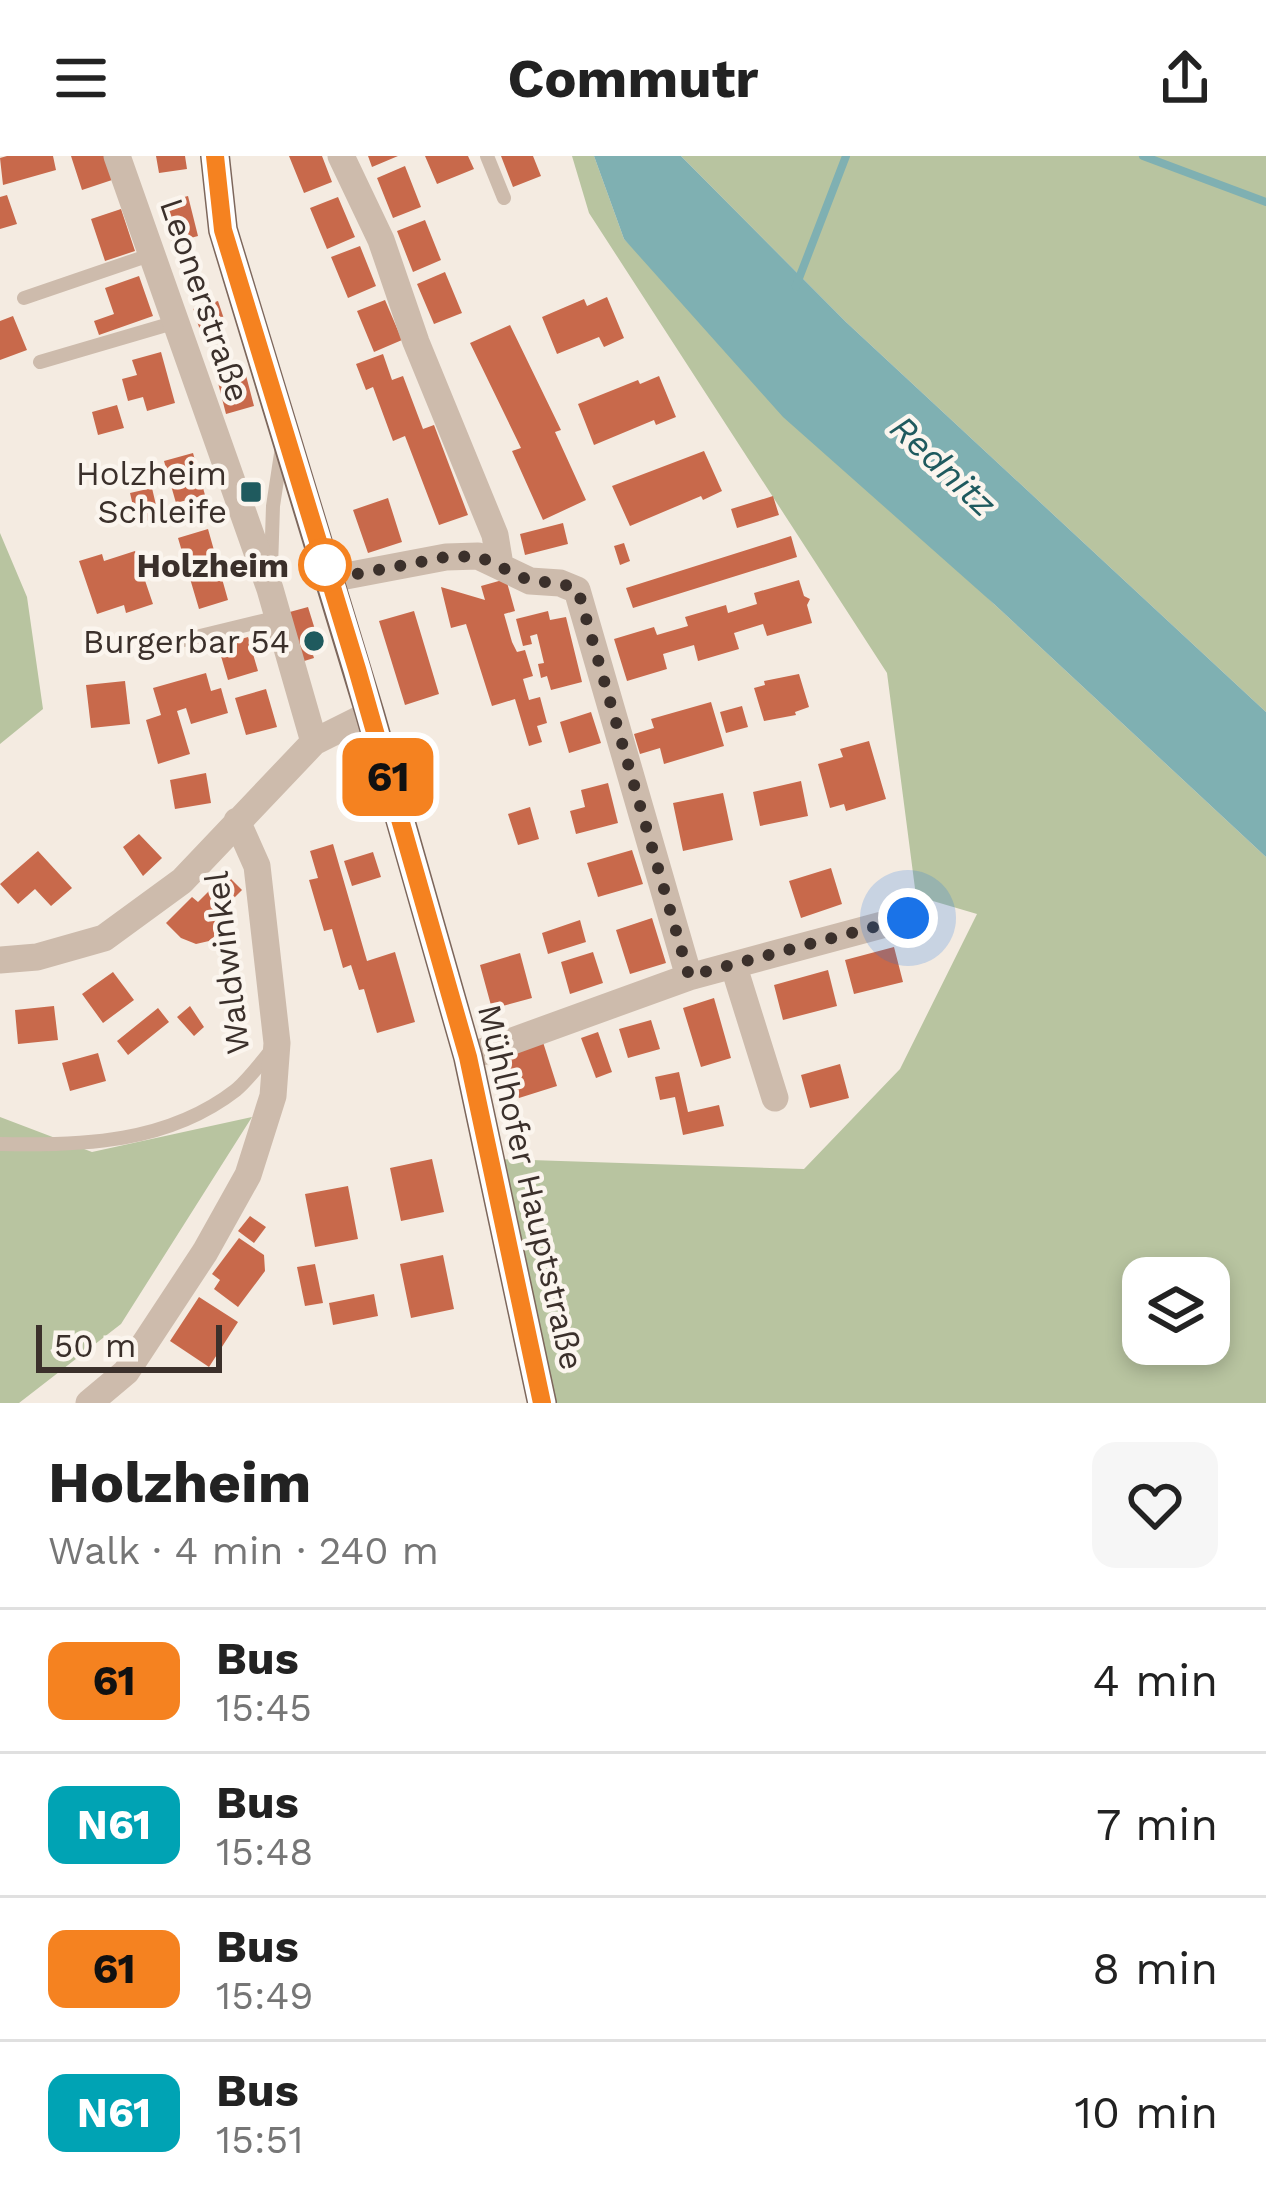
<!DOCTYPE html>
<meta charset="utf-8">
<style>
body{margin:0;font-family:"Work Sans",sans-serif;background:#f6f6f6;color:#222;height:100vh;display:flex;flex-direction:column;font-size:45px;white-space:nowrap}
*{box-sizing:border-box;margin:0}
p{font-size:39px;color:#767676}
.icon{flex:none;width:66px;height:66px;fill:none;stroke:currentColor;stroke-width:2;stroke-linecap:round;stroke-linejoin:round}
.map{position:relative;height:1247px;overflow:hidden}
.drawer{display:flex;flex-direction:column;background:#fff;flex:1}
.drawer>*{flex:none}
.badge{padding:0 24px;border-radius:18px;font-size:42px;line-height:78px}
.buttons{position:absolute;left:1122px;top:1101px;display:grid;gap:24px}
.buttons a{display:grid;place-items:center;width:108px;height:108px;border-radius:24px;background:#fff;box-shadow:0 6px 18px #0003;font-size:60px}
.scale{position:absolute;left:36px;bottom:30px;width:186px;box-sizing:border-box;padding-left:12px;border:6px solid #3b302b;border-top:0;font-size:33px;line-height:42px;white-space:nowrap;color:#3b302b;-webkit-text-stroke:9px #fbf5ee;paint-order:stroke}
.you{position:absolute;width:60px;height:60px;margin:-30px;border:9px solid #fff;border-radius:50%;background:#1a73e8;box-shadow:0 0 0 18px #1a73e833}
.map>.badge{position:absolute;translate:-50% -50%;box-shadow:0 0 0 6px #fff}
.round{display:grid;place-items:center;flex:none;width:126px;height:126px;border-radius:24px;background:#f6f6f6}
.head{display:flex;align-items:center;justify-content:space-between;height:204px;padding:0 48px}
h1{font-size:57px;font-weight:700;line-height:90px}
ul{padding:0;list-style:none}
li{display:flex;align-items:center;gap:36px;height:144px;padding:0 48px;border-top:3px solid #e0e0e0}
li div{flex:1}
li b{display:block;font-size:45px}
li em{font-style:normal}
li .badge{min-width:132px;font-weight:700;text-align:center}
header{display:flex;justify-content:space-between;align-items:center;height:156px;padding:0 48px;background:#fff;font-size:54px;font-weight:700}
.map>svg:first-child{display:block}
.green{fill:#b8c4a0;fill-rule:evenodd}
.water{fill:#7fb0b2}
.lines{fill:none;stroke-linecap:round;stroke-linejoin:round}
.stream{stroke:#7fb0b2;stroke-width:8}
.building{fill:#c8694b}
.service{stroke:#cdbbac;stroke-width:14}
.minor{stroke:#cdbbac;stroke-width:27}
.primary{stroke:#7d675c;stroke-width:30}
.line-casing{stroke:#fff;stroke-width:27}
.line{stroke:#f58220;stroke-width:18}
.walk{stroke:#3b302b;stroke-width:12;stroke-dasharray:0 21.6}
.poi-dot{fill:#1f5a5e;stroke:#fbf5ee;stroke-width:4.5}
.stop-dot{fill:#fff;stroke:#f58220;stroke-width:6}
.labels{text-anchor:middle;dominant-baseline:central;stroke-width:9;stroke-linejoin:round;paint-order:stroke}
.street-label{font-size:33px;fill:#3b302b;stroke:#fbf5ee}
.poi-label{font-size:33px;fill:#3b302b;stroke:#fbf5ee;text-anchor:end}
.stop-label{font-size:33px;font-weight:bold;fill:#3b302b;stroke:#fbf5ee;text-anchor:end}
.water-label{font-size:36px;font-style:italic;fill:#1f5a5e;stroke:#fbf5ee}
</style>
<header><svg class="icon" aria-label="menu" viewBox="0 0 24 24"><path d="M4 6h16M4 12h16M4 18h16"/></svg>Commutr<svg class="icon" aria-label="share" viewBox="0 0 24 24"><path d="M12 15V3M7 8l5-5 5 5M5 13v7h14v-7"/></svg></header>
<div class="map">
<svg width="1266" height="1247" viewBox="0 0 1266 1247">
<rect width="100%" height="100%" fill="#f4ebe1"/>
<path class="green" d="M572 0H594L624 83 994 448 1266 701V1247H555L498 1003 804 1013 900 913 977 758 916 740 887 517 589 57ZM1143 1122H1209V1188H1143Z
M681 0H1266V556L846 166Z
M0 377 27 441 43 553 0 588Z
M0 961 92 996 252 961 121 1168 19 1247H0Z"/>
<path class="water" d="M594 0H681L846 166 1266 556V701L994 448 783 261 624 83Z"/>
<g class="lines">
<path class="stream" d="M1143 0 1266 46
M796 130 846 0"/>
</g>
<path class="building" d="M7 0H53L56 14 3 29 0 2Z
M71 0H104L112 24 82 34Z
M156 0H185L187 13 159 17Z
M289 0H322L332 26 304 37Z
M368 0H398L372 11Z
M425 0H468L474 13 437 28Z
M501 0H533L541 20 513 31Z
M405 10 421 51 393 62 377 22Z
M7 39 17 68 0 73V41Z
M188 40 198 80 172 87 161 47Z
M338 41 355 81 327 93 310 52Z
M121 53 135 95 105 105 91 63Z
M425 64 441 104 413 116 397 75Z
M360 90 376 130 348 142 331 101Z
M445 116 462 157 434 168 417 128Z
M139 120 153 160 99 179 94 165 114 158 105 132Z
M607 141 624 182 604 191 599 181 557 198 542 161 584 143 587 150Z
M385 144 402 184 374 196 357 155Z
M218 145 226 169 201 177 193 153Z
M13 160 27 194 0 204V165Z
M510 169 561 274 555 276 586 344 543 364 512 295 521 292 470 187Z
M161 196 175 247 147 255 143 241 128 245 122 223 137 219 132 204Z
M383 198 392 224 403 220 423 273 434 269 468 359 439 369 405 280 393 285 373 231 366 234 356 208Z
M243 208 254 250 226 258 215 215Z
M659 220 676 261 656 269 654 264 594 289 578 248 638 224 640 228Z
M117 249 124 272 98 279 92 256Z
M704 295 722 335 703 344 701 340 630 370 612 330Z
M193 297 205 339 176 347 164 305Z
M152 332 159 362 137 367 130 337Z
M773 340 779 359 737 372 731 353Z
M388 342 402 386 368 397 353 354Z
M563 367 568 388 525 399 520 378Z
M208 373 228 444 199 453 178 382Z
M791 380 797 401 633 452 626 432Z
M624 387 630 405 620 409 614 390Z
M135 395 153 448 126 457 124 449 97 458 79 405 102 398 104 405Z
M506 423 515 455 504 458 512 486 517 496 525 494 533 520 523 523 529 544 540 541 547 567 537 570 542 586 529 590 515 543 492 550 466 468 451 472 441 431 485 444 481 430Z
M799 424 804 440 810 443 807 449 812 467 767 480 763 468 734 477 739 493 698 505 694 489 663 498 667 513 627 525 614 483 654 471 657 479 688 470 685 461 726 449 728 457 757 448 754 437Z
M308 451 317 480 308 483 314 502 301 506 286 457Z
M414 455 439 538 405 549 379 465Z
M548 455 550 464 566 461 582 526 551 534 547 520 541 522 538 508 544 507 537 478 530 480 532 488 523 490 516 463Z
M248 481 258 515 228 524 218 490Z
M206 517 211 535 221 532 228 557 191 568 186 552 177 555 190 598 158 608 146 564 161 559 153 532Z
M799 518 809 551 795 556 796 559 764 565 754 532 765 529 764 525Z
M125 525 130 568 91 572 86 529Z
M266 533 277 571 246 579 235 542Z
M711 546 724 590 664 608 660 592 640 598 634 578 654 572 651 563Z
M742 550 748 571 726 577 720 556Z
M591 556 601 587 569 597 560 566Z
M869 585 886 643 846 655 844 648 830 652 818 608 843 601 840 593Z
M206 617 211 647 175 653 170 624Z
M801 625 808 660 760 670 753 636Z
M608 627 618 667 576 678 570 655 585 651 581 634Z
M723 637 733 684 683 695 673 647Z
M530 651 539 683 518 689 508 658Z
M139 678 162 702 143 720 123 691Z
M333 688 367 805 395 796 415 866 377 877 364 833 359 834 351 809 343 812 332 773 324 775 309 724 318 722 310 695Z
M632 694 643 728 598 741 587 707Z
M38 695 72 732 51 750 35 733 18 748 0 728Z
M373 696 381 721 352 730 344 705Z
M831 712 842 748 801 762 789 725Z
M226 718 242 734 222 754 233 764 209 785 196 788 181 782 166 767 192 741 198 746Z
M652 762 666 807 630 818 616 774Z
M580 764 586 786 548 798 542 777Z
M894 791 903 826 854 838 845 804Z
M593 796 603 827 570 838 561 806Z
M520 797 532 842 492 853 480 809Z
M828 814 837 850 783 864 774 829Z
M113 816 134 844 103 867 82 838Z
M714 842 731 902 701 911 683 852Z
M54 850 58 884 18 888 15 854Z
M190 850 204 871 194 880 177 861Z
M158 852 169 866 128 899 117 885Z
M651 864 660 893 628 902 619 873Z
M598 876 612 916 596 922 581 882Z
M542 883 557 930 519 942 504 896Z
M98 897 106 925 70 935 62 907Z
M840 908 849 942 810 952 801 919Z
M679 916 688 956 719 949 724 970 683 979 675 941 660 944 655 921Z
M432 1003 444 1056 401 1065 390 1012Z
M348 1030 358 1083 315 1091 305 1038Z
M250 1060 266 1071 254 1087 238 1075Z
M239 1082 264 1099 265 1115 238 1151 214 1133 220 1124 212 1118Z
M443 1099 454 1153 411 1162 400 1108Z
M315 1108 323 1147 305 1150 297 1111Z
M374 1138 378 1160 333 1169 329 1147Z
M199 1141 238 1166 209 1211 170 1185Z"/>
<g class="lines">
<path class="service" d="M487 0 504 42
M24 142 150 99
M40 206 173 167
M271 412 273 350 282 291
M163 489 279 461
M0 988C82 990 168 987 236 934 250 922 262 905 274 891"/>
<path class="minor" d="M117 0 270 433 314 586
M341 0 381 84 416 186 495 379 500 409
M330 423 446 401 478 400 530 425 560 427 577 434 689 821
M0 804 37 801 104 782 182 725 314 586 370 558
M734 811 775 942
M468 901 689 821 908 762
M89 1247 126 1216 205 1096 248 1019 273 940 277 887 257 710 237 665"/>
<path class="primary" d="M215 0 223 74 370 558 468 901 542 1247"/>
</g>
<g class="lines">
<g class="line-casing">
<path id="line" d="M215 0 223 74 357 513 468 901 542 1247"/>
</g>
<use href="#line" class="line"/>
<path class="walk" d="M325 409 330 423 446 401 478 400 530 425 560 427 578 434 689 820 908 762"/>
</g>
<g class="poi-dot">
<rect x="239" y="324" width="24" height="24" rx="6"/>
<circle cx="314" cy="485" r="12"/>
</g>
<circle class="stop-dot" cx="325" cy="409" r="24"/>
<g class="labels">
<g class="street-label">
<text transform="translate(205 144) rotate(71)">Leonerstraße</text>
<text transform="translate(227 807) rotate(-97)">Waldwinkel</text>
<text transform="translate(531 1031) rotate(77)">Mühlhofer Hauptstraße</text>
</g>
<g class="poi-label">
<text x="227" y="317">Holzheim<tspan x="227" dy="38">Schleife</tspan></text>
<text x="290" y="485">Burgerbar 54</text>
</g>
<g class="stop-label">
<text x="289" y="409">Holzheim</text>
</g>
<g class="water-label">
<text transform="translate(943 310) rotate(43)">Rednitz</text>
</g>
</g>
</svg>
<div class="buttons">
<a><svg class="icon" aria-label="layers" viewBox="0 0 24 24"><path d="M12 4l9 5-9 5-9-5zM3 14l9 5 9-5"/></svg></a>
</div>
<div class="scale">50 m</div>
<div class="you" style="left:908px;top:762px"></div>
<b class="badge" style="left:388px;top:621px;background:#f58220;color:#111">61</b>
</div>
<section class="drawer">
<div class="head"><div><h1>Holzheim</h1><p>Walk · 4 min · 240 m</p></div><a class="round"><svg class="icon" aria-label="heart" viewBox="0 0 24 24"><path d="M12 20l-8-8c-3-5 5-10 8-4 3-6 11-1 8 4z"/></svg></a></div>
<ul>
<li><span class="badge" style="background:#f58220;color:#111">61</span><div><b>Bus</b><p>15:45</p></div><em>4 min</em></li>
<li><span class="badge" style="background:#00a3b4;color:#fff">N61</span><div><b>Bus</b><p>15:48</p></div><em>7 min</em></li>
<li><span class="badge" style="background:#f58220;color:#111">61</span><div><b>Bus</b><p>15:49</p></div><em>8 min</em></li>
<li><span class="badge" style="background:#00a3b4;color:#fff">N61</span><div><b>Bus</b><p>15:51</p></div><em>10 min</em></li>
</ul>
</section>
